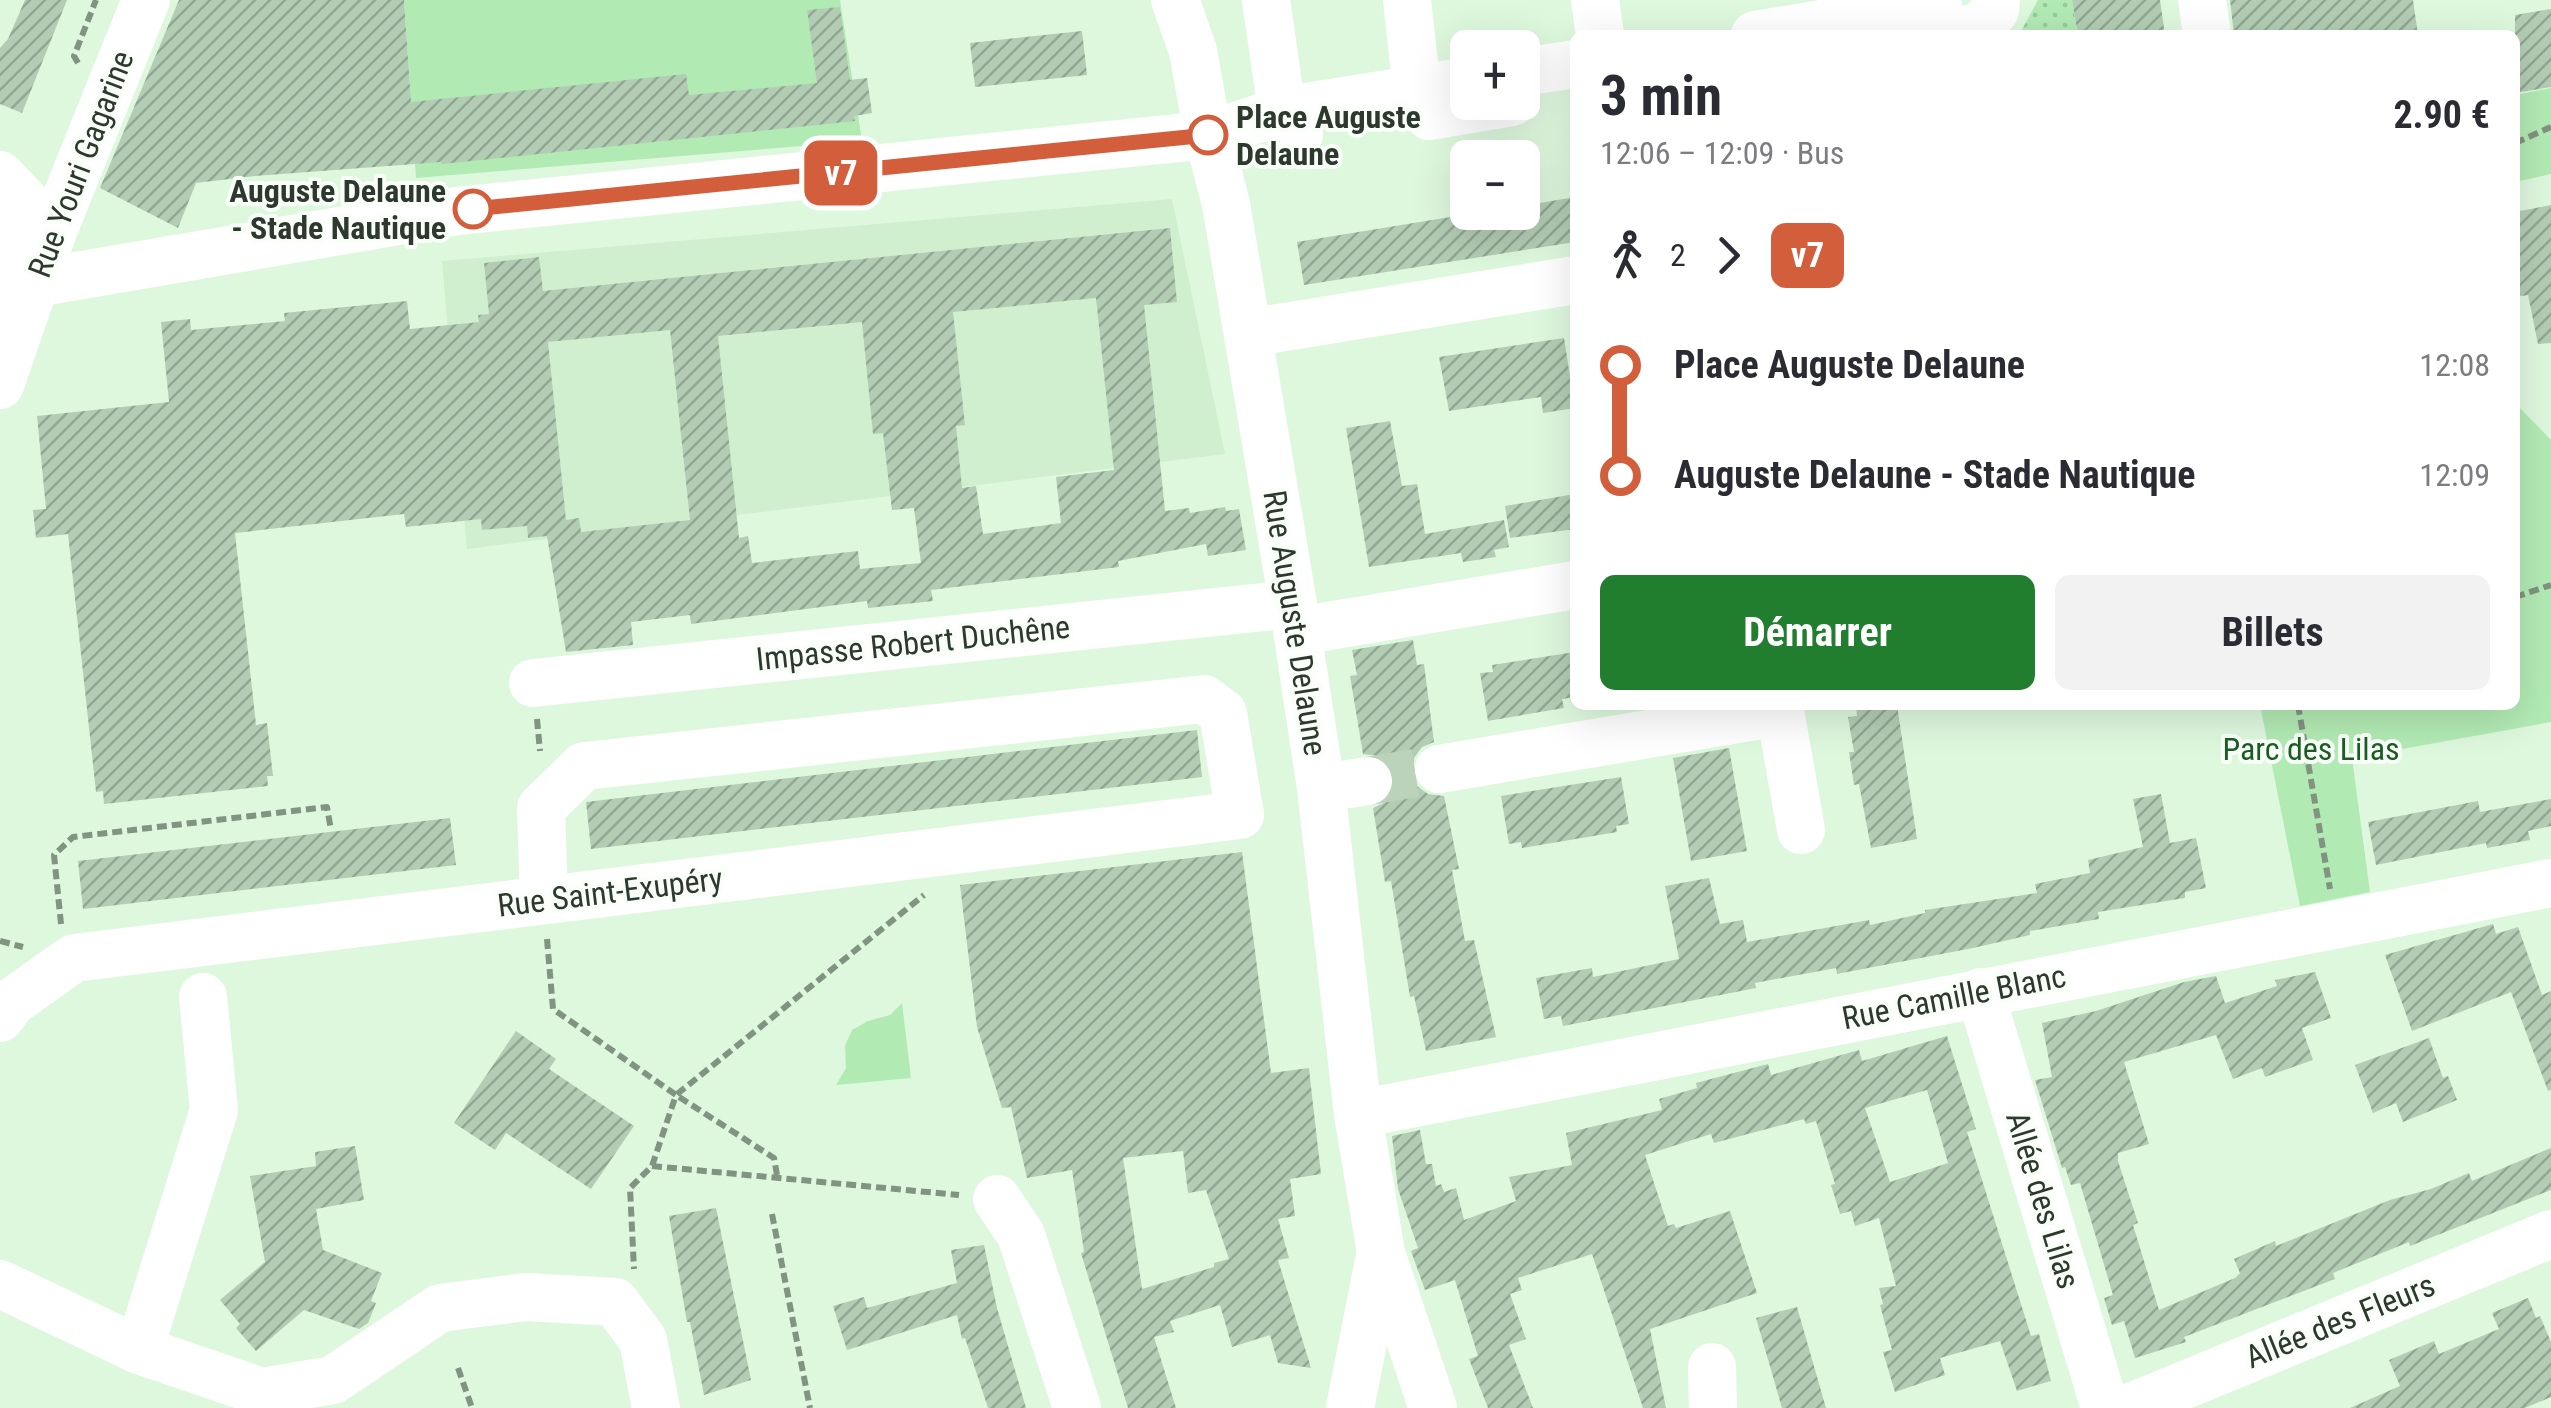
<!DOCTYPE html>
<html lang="fr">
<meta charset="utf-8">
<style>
body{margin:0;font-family:"Roboto Condensed",sans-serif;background:#f2f2f3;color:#2b2b33;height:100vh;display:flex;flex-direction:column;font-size:38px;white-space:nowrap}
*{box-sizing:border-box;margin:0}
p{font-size:32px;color:#7c7c81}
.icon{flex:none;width:55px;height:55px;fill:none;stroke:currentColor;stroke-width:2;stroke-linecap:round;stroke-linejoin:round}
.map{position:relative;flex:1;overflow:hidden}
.details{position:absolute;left:1570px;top:30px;width:950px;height:680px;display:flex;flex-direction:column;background:#fff;border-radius:15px;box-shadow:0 10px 40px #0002}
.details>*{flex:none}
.badge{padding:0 20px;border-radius:15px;font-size:35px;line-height:65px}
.controls{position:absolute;left:1450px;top:30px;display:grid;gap:20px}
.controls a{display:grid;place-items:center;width:90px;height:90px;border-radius:15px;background:#fff;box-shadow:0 10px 40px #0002;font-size:50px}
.map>.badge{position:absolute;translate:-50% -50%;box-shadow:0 0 0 5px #fff}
.legs{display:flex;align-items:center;gap:15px;height:110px;padding:0 30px;font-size:32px}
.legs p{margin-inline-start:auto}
.headline{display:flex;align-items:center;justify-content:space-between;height:170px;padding:0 30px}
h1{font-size:55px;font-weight:700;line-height:75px}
.action{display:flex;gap:20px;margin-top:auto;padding:20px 30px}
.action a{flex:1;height:115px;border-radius:15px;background:#227e2f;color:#fff;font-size:40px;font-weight:700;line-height:115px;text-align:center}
.action a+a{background:#f2f2f3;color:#2b2b33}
ul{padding:0 30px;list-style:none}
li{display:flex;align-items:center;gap:35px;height:110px;font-size:38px}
li i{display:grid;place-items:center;width:15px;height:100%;margin:0 12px;background:currentColor}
li i::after{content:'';width:25px;height:25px;margin:-12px;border:8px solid;border-radius:50%;background:#fff}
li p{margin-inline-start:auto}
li:first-child i{background:linear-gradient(#0000 50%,currentColor 0)}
li:last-child i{background:linear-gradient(currentColor 50%,#0000 0)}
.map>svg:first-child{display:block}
.built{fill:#cfefcf}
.grass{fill:url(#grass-dots)}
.park{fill:#b2eab4}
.building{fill:url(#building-hatch);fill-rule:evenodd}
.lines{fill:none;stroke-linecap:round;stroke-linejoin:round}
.minor-tunnel{stroke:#bbd2bb;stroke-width:48;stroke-dasharray:48 24;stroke-linecap:butt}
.path{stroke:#819381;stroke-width:6;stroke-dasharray:10 5;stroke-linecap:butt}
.minor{stroke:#fff;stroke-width:48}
.line-1-casing{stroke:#fff;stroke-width:22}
.line-1{stroke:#d35e3c;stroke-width:15}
.stop-1-dot{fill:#fff;stroke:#d35e3c;stroke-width:5}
.labels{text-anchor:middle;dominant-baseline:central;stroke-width:8;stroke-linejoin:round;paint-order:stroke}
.stop-label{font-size:32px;font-weight:bold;fill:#2d382e;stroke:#f9fef9;text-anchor:start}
.street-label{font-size:32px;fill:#2d382e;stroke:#f9fef9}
.park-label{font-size:32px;fill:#1b5e23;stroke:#f9fef9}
</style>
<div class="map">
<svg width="2551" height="1408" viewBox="0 0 2551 1408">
<defs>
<pattern id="grass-dots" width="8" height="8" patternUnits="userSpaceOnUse" patternTransform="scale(2.5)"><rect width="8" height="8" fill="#b2eab4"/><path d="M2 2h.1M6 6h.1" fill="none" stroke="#99c99b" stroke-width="1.8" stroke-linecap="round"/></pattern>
<pattern id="building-hatch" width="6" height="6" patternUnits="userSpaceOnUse" patternTransform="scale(2.5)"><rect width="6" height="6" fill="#b3cdb4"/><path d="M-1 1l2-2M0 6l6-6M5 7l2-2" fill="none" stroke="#92a793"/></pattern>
</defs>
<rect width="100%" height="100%" fill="#def8de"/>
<path class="built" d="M1172 199 1225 454 467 549 442 261Z"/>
<path class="grass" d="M2038 0H2072L2078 35H2019Z"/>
<path class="park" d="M404 0H840L862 141 416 178Z
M2551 88V174L2515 182V95Z
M2515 403 2551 440V722L2352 758 2370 892 2300 906 2260 705H2515Z
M902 1003 911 1078 836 1085 846 1068 845 1046 852 1030 868 1021 890 1015Z"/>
<path class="building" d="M25 0H67L22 113 0 104V48L8 39Z
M179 0H404L411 102 686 74 689 95 817 83 807 10 840 7 850 80 867 78 872 113 854 116 855 121 442 164 441 162 255 176 196 183 178 228 100 188Z
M2072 0H2160L2165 35H2078Z
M2230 0H2413L2418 35H2234Z
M2551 9V87L2515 93V15Z
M1082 31 1087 75 975 87 970 43Z
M1575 197V242L1304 285 1297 242 1481 212H1522V206Z
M2551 205V343L2538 344 2528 295 2515 297V212Z
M1170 228 1177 302 1144 305 1165 511 1189 508 1190 513 1225 507 1226 511 1239 509 1246 550 1208 556 1206 544 1118 561 1119 567 931 590 933 601 868 608 867 601 691 624 690 615 631 622 633 645 566 652 547 536 528 538 527 526 482 530 481 519 406 527 404 514 235 533 256 725 267 723 273 776H267L268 786 104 804 103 791 96 792 68 534 36 538 33 510 46 509 37 416 169 402 161 322 190 319 191 330 285 321 284 313 407 301 410 329 479 322 478 315 489 314 484 263 539 257 543 291ZM1096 298 1114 470 1056 477 1061 523 983 534 976 486 962 488 956 426 965 425 953 312ZM862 322 873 434 883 433 892 510 914 508 921 563 860 569 858 551 752 563 748 536 739 538 718 336ZM670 330 690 520 581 532 579 518 566 520 548 342Z
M1564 338 1575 408 1543 413 1541 397 1449 411 1439 357Z
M1390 421 1402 486 1417 484 1425 534 1504 520 1509 547 1494 550 1496 557 1463 562 1461 553 1369 567 1346 428Z
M1575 494V529L1510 538 1505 506Z
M1413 640 1417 665 1424 664 1434 742 1422 747 1414 758 1412 774 1417 786 1428 794 1444 796 1459 869 1452 870 1465 941 1474 940 1496 1037 1426 1051 1414 996 1410 997 1391 881 1385 882 1373 808 1386 802 1393 792 1395 776 1389 763 1379 756 1363 754 1350 676 1357 675 1352 650Z
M1575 652V697L1562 699 1564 708 1488 721 1480 673 1493 672 1492 665Z
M1856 705H1897L1917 839 1871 848 1859 784 1854 785 1849 752H1854L1848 717 1857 716Z
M1197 730 1202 777 591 849 586 802Z
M1729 748 1747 851 1691 861 1673 758Z
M1621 777 1629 824 1616 826 1617 832 1522 848 1521 842 1509 844 1501 796Z
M2161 794 2170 843 2196 838 2206 888 2185 892V898L2098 912 2099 919 2030 931V935L1973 948 1837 974 1836 968 1755 983 1756 988 1563 1026 1561 1016 1544 1019 1536 978 1592 968 1593 977 1679 959 1665 886 1709 878 1720 924 1743 920 1747 942 1869 920 1870 925 1925 913V910L2037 893 2035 884 2090 873 2088 860 2143 847 2133 799Z
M2551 799V826L2528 831 2530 840 2487 848 2486 843 2376 865 2368 822 2478 801 2480 812Z
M450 818 456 865 83 909 78 861Z
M1242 852 1271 1073 1309 1068 1311 1087 1321 1174 1290 1179 1295 1216 1278 1219 1289 1258 1278 1260 1311 1368 1278 1363 1270 1335 1232 1347 1220 1305 1170 1321 1174 1332 1154 1337 1176 1408H1128L1081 1253 1084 1252 1072 1170 1027 1178 1011 1107 1002 1108 977 1027 960 885ZM1183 1151 1188 1193 1206 1190 1229 1259 1214 1263V1267L1142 1289 1123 1158Z
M2493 924 2496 934 2518 927 2542 995 2551 991V1090L2548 1091 2511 992 2412 1031 2385 955Z
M2315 972 2331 1018 2302 1028 2313 1060 2265 1077 2262 1068 2233 1079 2216 1035 2124 1062 2149 1144 2118 1153V1161L2138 1223 2133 1225 2159 1310 2235 1278 2240 1273 2234 1259 2275 1241 2276 1246 2390 1200 2431 1189 2469 1173 2472 1181 2551 1148V1190L2410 1246 2409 1242 2333 1273 2335 1279 2184 1337 2186 1342 2135 1358 2124 1321 2112 1325 2104 1298 2113 1295 2080 1183 2071 1185 2065 1167 2062 1168 2035 1080 2052 1077 2042 1023 2096 1011 2184 982 2216 976 2225 1003 2277 986 2275 980Z
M516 1031 556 1059 549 1069 634 1126 591 1189 506 1133 495 1150 454 1123Z
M1947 1036 1976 1129 1967 1132 2031 1336 2039 1334 2051 1381 2017 1391 2000 1341 1940 1358 1945 1375 1895 1392 1883 1352 1892 1350 1880 1305 1883 1304 1879 1288 1896 1286 1879 1218 1855 1226 1851 1211 1840 1214 1831 1185 1835 1184 1816 1121 1806 1124 1804 1119 1714 1143 1711 1134 1645 1155 1668 1226 1674 1224 1676 1228 1730 1211 1757 1293 1650 1329 1666 1408H1643L1592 1254 1518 1278 1522 1290 1510 1294 1526 1339 1509 1345 1533 1408H1488L1469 1359 1478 1356 1455 1280 1425 1290 1411 1251 1418 1248 1398 1189 1392 1136 1420 1130 1426 1164H1432L1436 1186 1441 1184 1444 1192 1456 1188 1464 1220 1516 1201 1509 1177 1572 1165 1566 1133 1662 1110 1659 1099 1697 1088 1696 1083 1768 1064 1771 1075 1859 1050 1862 1061ZM1927 1090 1948 1163 1890 1182 1865 1108Z
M2429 1038 2443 1078 2448 1076 2457 1100 2403 1122 2396 1103 2373 1113 2355 1065Z
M355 1146 364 1200 316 1209 323 1250 382 1273 371 1301 376 1303 368 1323 359 1329 304 1310 256 1351 236 1328 240 1324 220 1300 265 1262 250 1176 316 1166 315 1152Z
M716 1208 751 1380 704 1395 690 1322H687L669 1216Z
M984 1245 997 1308 1026 1408H988L965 1338 962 1339 957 1315 847 1350 833 1306 864 1297 867 1308 957 1283 951 1250Z
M2528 1298 2536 1318 2540 1316 2551 1342V1397L2525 1408H2350L2400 1386 2389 1360 2434 1341 2439 1354 2499 1329 2492 1313Z
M1797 1307 1826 1408H1782L1756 1318Z"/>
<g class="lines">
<path class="minor-tunnel" d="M1368 781 1439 769"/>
<path class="path" d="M78 63 74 56 96 0
M2515 143 2551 127
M2515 597 2551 585
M2298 705 2330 889
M537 719 540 751
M61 924 54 855 73 837 327 807 331 830
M547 939 553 1009 676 1095 652 1166 630 1188 634 1269
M0 941 23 947
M652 1166 959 1195
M777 1175 774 1158 676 1095 924 895
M772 1214 810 1408
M458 1368 472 1408"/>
<path class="minor" d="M1175 0 1193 51 1208 135 1226 204 1293 604 1321 788 1358 1114 1381 1253 1433 1408
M1266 0 1282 111 1299 135
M1407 0 1417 90
M1595 0 1600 35
M2202 0 2207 35
M1755 35 1925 7 1938 0
M1933 35 1980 27 1995 10 1996 0
M1522 72 1575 64
M1429 116 1512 102
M0 175 53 231
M0 230 10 240 35 283
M0 289 457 211 1208 135 1282 111 1468 81
M1248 333 1575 280
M0 385 53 231 146 0
M1298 631 1575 585
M533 683 1293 604
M1779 705 1801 830
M1439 769 1780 712
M1321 788 1368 781
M1980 992 2105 1408
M0 1018 12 1002 74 958 1240 815 1223 713 1204 699 584 766 541 808 544 900
M1358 1114 2551 883
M997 1199 1021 1235 1077 1408
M0 1284 139 1350 262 1392 333 1380 440 1308 526 1297 615 1302 643 1340 656 1408
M139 1350 214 1110 203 997
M1712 1367 1713 1408
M1350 1408 1380 1256
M2129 1408 2551 1234"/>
</g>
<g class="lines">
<g class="line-1-casing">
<path id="line-1" d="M473 209 1208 135"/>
</g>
<use href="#line-1" class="line-1"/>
</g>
<g class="stop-1-dot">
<circle cx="1208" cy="135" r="18"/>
<circle cx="473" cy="209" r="18"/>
</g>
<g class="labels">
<g class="stop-label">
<text x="1236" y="117">Place Auguste<tspan x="1236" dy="37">Delaune</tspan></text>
<text x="446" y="191" text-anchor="end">Auguste Delaune<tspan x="446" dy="37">- Stade Nautique</tspan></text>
</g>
<g class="street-label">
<text transform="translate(81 164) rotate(-69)">Rue Youri Gagarine</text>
<text transform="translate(1295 623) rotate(81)">Rue Auguste Delaune</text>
<text transform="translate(913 643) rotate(-6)">Impasse Robert Duchêne</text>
<text transform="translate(610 892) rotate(-7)">Rue Saint-Exupéry</text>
<text transform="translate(1954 997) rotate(-11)">Rue Camille Blanc</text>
<text transform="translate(2043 1200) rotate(73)">Allée des Lilas</text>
<text transform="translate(2340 1321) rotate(-22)">Allée des Fleurs</text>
</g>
<g class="park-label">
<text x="2311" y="749">Parc des Lilas</text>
</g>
</g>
</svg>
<div class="controls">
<a>+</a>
<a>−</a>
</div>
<b class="badge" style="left:841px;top:173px;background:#d35e3c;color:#fff">v7</b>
<section class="details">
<div class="headline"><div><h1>3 min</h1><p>12:06 – 12:09 · Bus</p></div><b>2.90 €</b></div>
<div class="legs"><svg class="icon" aria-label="walk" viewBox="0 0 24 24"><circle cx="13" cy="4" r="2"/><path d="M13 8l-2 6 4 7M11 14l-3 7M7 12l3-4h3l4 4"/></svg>2<svg class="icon" aria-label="forward" viewBox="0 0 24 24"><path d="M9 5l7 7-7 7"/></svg><b class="badge" style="background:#d35e3c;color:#fff">v7</b></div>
<ul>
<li><i style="color:#d35e3c"></i><b>Place Auguste Delaune</b><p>12:08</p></li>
<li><i style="color:#d35e3c"></i><b>Auguste Delaune - Stade Nautique</b><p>12:09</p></li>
</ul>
<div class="action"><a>Démarrer</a><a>Billets</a></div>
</section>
</div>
